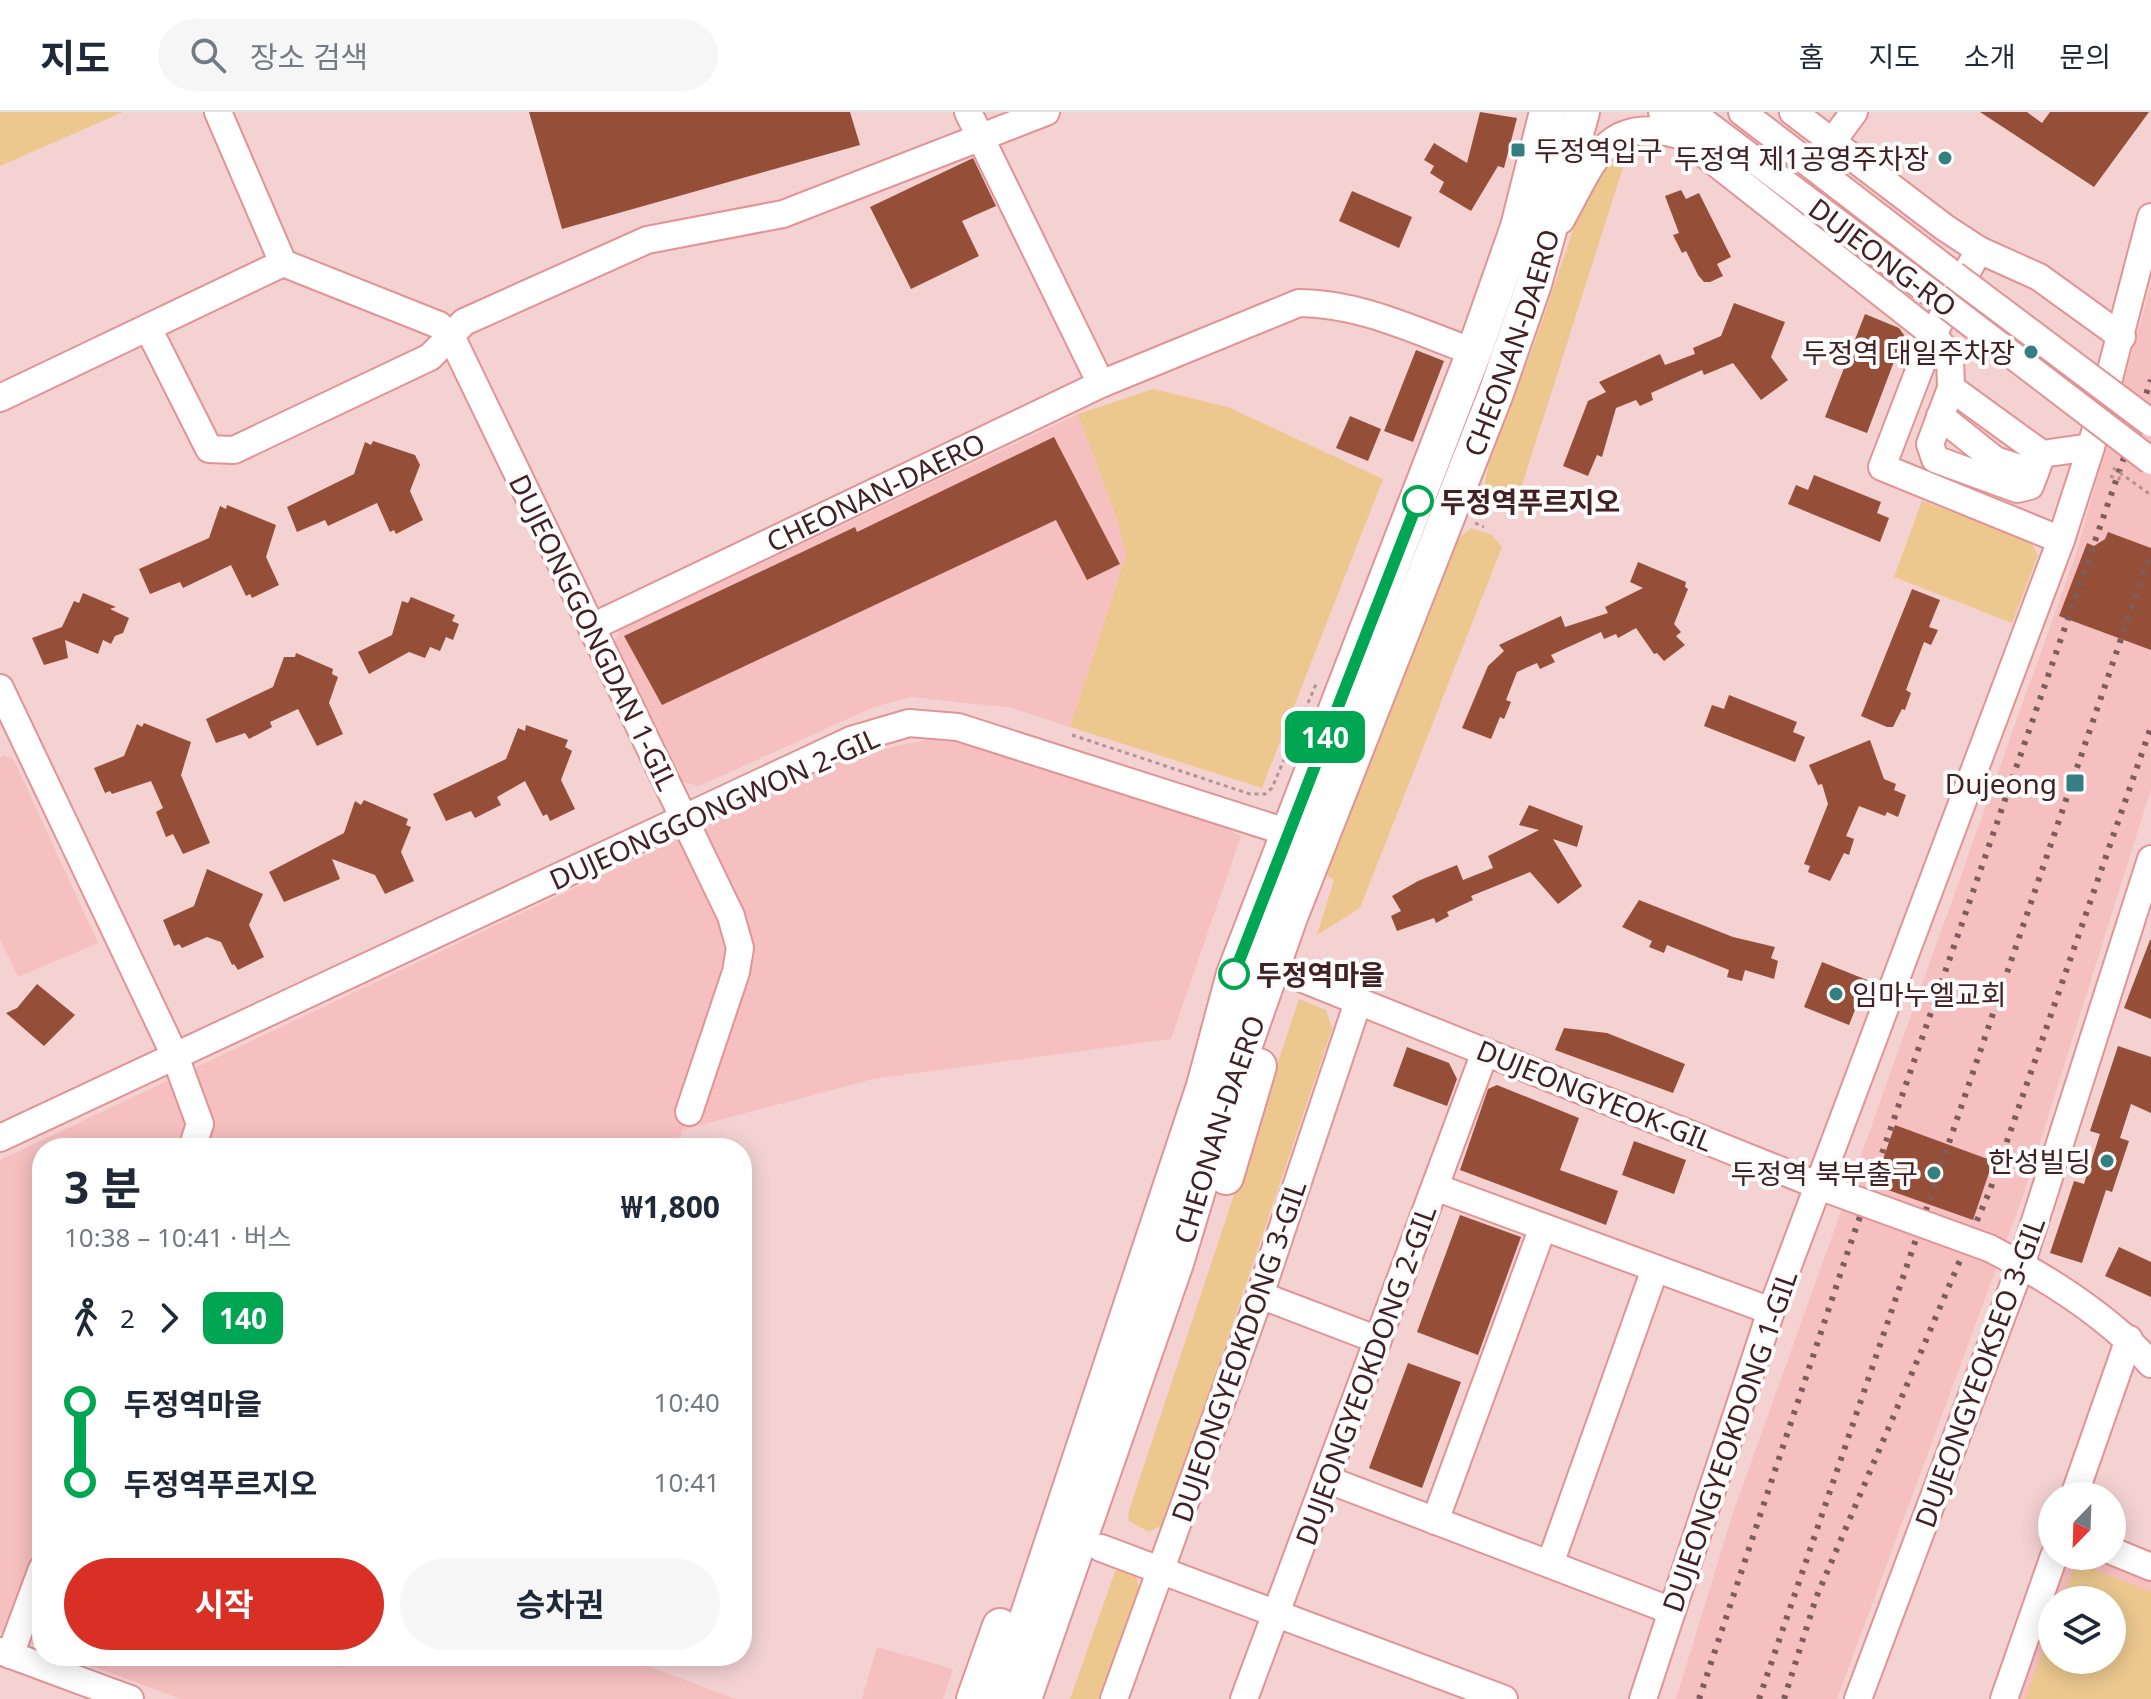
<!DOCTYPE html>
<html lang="ko">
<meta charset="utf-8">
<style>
body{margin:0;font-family:"Noto Sans","Noto Sans KR",sans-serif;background:#f6f6f7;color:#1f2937;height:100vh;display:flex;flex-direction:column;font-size:30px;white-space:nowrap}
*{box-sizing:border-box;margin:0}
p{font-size:26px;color:#747a83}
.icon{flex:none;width:44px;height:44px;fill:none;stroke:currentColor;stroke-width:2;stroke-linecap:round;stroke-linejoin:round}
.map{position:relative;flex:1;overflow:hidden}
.side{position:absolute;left:32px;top:1026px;width:720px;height:528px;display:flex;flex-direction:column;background:#fff;border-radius:32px;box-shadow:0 4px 20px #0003}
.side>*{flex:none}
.badge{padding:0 16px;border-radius:12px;font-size:28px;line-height:52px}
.needle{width:52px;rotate:203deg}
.fabs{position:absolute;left:2038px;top:1370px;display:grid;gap:16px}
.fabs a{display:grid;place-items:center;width:88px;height:88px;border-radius:50%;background:#fff;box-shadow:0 4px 20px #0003;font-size:40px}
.map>.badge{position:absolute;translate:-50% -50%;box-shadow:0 0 0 4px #fff}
.legs{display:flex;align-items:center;gap:12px;height:88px;padding:0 32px;font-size:26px}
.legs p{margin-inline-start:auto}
.overview{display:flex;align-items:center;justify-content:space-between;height:136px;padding:0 32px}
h1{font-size:44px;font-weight:700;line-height:60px}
.primary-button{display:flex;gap:16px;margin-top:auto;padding:16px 32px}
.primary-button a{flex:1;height:92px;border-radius:48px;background:#d93025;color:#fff;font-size:32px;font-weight:700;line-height:92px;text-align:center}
.primary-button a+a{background:#f6f6f7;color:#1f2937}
ul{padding:0 32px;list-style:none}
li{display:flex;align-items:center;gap:28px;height:80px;font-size:30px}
li i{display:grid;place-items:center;width:12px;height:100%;margin:0 10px;background:currentColor}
li i::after{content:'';width:20px;height:20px;margin:-10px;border:6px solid;border-radius:50%;background:#fff}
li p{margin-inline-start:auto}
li:first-child i{background:linear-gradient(#0000 50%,currentColor 0)}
li:last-child i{background:linear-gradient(currentColor 50%,#0000 0)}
header{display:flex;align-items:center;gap:48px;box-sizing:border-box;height:112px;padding:0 40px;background:#fff;border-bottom:2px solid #e0e1e3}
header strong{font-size:38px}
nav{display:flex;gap:44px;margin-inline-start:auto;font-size:28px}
.search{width:560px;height:72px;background:#f6f6f7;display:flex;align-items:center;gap:20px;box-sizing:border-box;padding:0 28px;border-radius:44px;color:#747a83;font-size:30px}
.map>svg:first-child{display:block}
.built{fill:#f6bfc0;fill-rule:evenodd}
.green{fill:#ecc88f}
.building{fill:#954e38}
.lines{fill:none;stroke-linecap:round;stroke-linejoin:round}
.minor-casing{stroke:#e29395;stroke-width:30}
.major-casing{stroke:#e29395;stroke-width:38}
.path{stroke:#b49394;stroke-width:3;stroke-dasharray:4 4;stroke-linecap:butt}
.minor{stroke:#fff;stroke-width:26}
.major{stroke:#fff;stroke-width:34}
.rail{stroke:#7c5c5d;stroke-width:6;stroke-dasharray:4 8;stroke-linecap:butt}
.minor-bridge-casing{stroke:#e29395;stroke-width:30;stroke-linecap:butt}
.path-bridge{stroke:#b49394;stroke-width:3;stroke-dasharray:4 4;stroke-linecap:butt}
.minor-bridge{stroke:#fff;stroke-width:26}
.line-1-casing{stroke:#fff;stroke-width:18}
.line-1{stroke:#00a651;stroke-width:12}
.poi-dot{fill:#367f81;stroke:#fcfcfc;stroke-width:3}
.stop-1-dot{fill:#fff;stroke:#00a651;stroke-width:4}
.labels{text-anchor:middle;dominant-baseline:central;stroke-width:8;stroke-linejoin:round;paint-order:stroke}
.poi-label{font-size:28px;fill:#412123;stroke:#fcfcfc;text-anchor:end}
.street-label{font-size:28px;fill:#412123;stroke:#fcfcfc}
.stop-label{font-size:28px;font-weight:bold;fill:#412123;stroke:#fcfcfc;text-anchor:start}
</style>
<header>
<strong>지도</strong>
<div class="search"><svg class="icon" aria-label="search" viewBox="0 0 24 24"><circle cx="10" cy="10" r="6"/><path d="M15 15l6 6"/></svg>장소 검색</div>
<nav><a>홈</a><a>지도</a><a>소개</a><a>문의</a></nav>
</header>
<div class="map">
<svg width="2151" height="1587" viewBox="0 0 2151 1587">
<rect width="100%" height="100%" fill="#f4d2d2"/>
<path class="built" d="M2151 172V677L2024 1081 1837 1587H1676L1732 1404 2076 442Z
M1078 302 1118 410 1126 443 1070 615 1012 596 911 585 874 595 699 674 679 669 614 533 620 518Z
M946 624 1224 715 1241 724 1171 927 873 967 682 1018 678 1036H42V1535L0 1520V1048L858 642Z
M4 643 14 648 98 831 18 865 0 827V646Z
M2066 1444H2093L2151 1468V1587H2016ZM2052 1488H2112V1548H2052Z
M877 1535 953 1557 943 1587H862Z
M65 1544H621L736 1587H181Z"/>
<path class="green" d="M0 0H123L0 54Z
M1622 48 1624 52 1517 389 1502 394 1483 384 1491 337 1530 244 1594 57Z
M1153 277 1228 295 1383 367 1262 676 1070 615 1126 443 1118 410 1078 302Z
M1922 389 2028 426 2038 443 2012 511 1894 465Z
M1471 416 1492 423 1502 435 1360 796 1317 823 1334 768 1322 760 1431 478 1459 426Z
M1299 887 1326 898 1332 917 1165 1412 1149 1420 1129 1409 1128 1402Z
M2076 1450 2151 1480V1587H2025L2052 1515V1548H2112V1488H2062Z
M1117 1454 1135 1460 1139 1475 1100 1587H1070Z"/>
<path class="building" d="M529 0H850L860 33 562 117Z
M1480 0 1517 6 1504 56 1498 54 1471 99 1439 80 1444 70 1430 61 1434 54 1424 48 1434 31 1467 51Z
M1980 0H2027L2042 11 2050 0H2149L2094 75Z
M973 46 996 94 962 109 979 144 911 177 870 95Z
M1681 78 1686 87 1699 81 1731 145 1717 152 1723 164 1710 170H1704L1698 163 1686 139 1682 141 1673 123 1679 121 1665 84Z
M1352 79 1412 105 1399 136 1339 109Z
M1734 191 1785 210 1771 245 1788 268 1761 288 1733 251 1704 263 1702 258 1651 281 1653 288 1640 294 1636 288 1616 296 1602 345 1597 343 1588 364 1563 354 1588 289 1606 280 1599 270 1660 242 1665 253 1695 242 1693 236 1721 224Z
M1865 202 1899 216 1904 223 1867 321 1825 305Z
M1416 238 1444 249 1413 330 1384 319Z
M1350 304 1381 317 1368 349 1336 336Z
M1054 325 1120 452 1087 468 1056 408 662 593 624 524 855 415 857 420Z
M373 329 415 343 420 353 410 379 423 408 396 422 394 418 390 420 377 391 328 414 325 408 297 420 287 395 354 362 365 330 371 333Z
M1814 363 1881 390 1877 401 1889 406 1880 430 1788 392 1796 373 1808 378Z
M227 393 276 413 266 445 279 473 252 486 250 482 246 484 231 453 183 476 180 470 150 482 139 457 209 426 220 394 226 397Z
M2108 420 2151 436V538L2059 504 2087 431 2094 434 2105 427Z
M1638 450 1686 470 1685 475 1688 477 1674 512 1681 520 1676 524 1685 533 1664 549 1657 541 1654 542 1636 516 1618 526 1616 522 1604 527 1601 520 1551 543 1555 550 1540 557 1537 551 1517 560 1506 588 1511 590 1504 607 1500 605 1491 627 1462 616 1488 554 1504 539 1499 533 1561 504 1565 515 1608 501 1605 495 1643 476 1630 470Z
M1912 477 1940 488 1929 515 1938 518 1931 533 1924 530 1906 578 1911 581 1905 598 1902 597 1893 615H1887L1861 604Z
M83 481 116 495 110 497 129 506 123 521 115 524 111 532 103 528 98 542 65 528 68 546 44 553 32 526 62 515 74 489 79 491Z
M411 485 455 503 452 509 459 512 453 528 446 525 440 539 430 535 425 546 409 540 369 562 358 540 392 523 402 489 408 491Z
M296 541 333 557 332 562 338 565 329 591 343 622 317 634 298 597 270 610 272 615 249 627 245 621 216 631 206 607 273 575 284 545H295Z
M1729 583 1797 610 1793 620 1805 625 1795 650 1704 614 1712 593 1724 597Z
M144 611 191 630 181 663 210 731 183 742 173 722 166 725 156 700 163 696 151 669 112 682 110 679 105 681 94 656 124 644 137 612 142 615Z
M526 613 568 628 565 635 572 639 561 668 575 697 550 709 547 702 543 704 525 669 497 685 501 693 475 706 471 699 446 709 433 682 506 647 518 616 525 619Z
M1870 628 1884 667 1896 672 1894 678 1906 683 1898 705 1887 700 1885 704 1859 694 1846 724 1854 727 1849 743 1844 741 1830 769 1808 760 1810 754 1804 752 1828 692 1822 672 1818 673 1809 653Z
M364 688 408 707 406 713 411 715 401 740 414 769 385 782 375 763 332 747 340 767 284 790 269 760 344 721 355 689 361 693Z
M1529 693 1583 714 1577 735 1553 727 1582 774 1558 792 1530 760 1471 784 1473 788 1447 800 1449 804 1436 811 1434 806 1397 819 1391 804 1401 799 1392 784 1418 769 1457 753 1463 768 1493 756 1488 744 1539 718 1519 713Z
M207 757 263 782 249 813 264 845 238 858 234 852 232 853 221 830 207 825 182 836 179 832 174 834 163 808 194 794Z
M1639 788 1733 825 1775 835 1771 846 1778 849 1774 867 1745 858 1742 869 1727 865 1729 858 1667 833 1664 841 1649 835 1652 829 1622 815Z
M2150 828H2151V907L2124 896Z
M1822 850 1867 868 1849 913 1804 895Z
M37 872 75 903 44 934 6 901 17 896Z
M1564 916 1607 921 1685 952 1673 981 1555 938Z
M2118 934 2151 945V1001L2131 992 2120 1026 2129 1029 2112 1080 2106 1078 2082 1151 2050 1141 2074 1069 2084 1072 2100 1022 2090 1019Z
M1407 935 1449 951 1457 967 1447 994 1393 974Z
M1497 973 1579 1006 1560 1058 1618 1079 1606 1113 1460 1058 1488 977Z
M1895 1013 1993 1049 1973 1108 1874 1073Z
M1634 1029 1686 1048 1674 1082 1622 1063Z
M1460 1103 1521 1125 1478 1243 1417 1220Z
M2119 1135 2151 1150V1185L2105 1164Z
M1408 1251 1461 1270 1422 1376 1369 1356Z"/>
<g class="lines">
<g class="minor-casing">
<g id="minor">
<path d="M218 0 283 151 439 213 451 224 731 804 740 836 736 860 689 1000"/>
<path d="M968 0 1101 272"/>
<path d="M1662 0 1679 22 1933 222 1950 245 1951 276 2042 342 2091 335"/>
<path d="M1691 0 1944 191"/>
<path d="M1742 0 1954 163"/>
<path d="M1793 0 1944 115 1979 138 2039 165 2122 225"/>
<path d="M1832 30 1854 0"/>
<path d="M1561 108C1595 48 1605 0 1686 25"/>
<path d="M1979 138 1933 222 1882 355 2061 428"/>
<path d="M148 216 209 337 234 338 430 245 464 210 647 128 783 102 1046 0"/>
<path d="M1951 276 1930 332 1935 347 2017 377 2030 374 2042 342"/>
<path d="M0 286 283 151"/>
<path d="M1940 304 1995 348 2035 361"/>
<path id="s1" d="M592 515 1101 272 1299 191C1360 191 1418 220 1474 240"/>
<path d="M0 576 175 944 200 1012 192 1036"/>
<path d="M1283 859 1832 1079"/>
<path d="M0 1026 851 628 909 611 958 615 1305 726"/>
<path d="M1435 1075 1771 1199"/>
<path d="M1989 1136C2046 1165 2108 1204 2151 1252"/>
<path d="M1260 1183 1378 1228"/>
<path d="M1326 1367 1672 1499"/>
<path d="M2074 1384 2129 1227"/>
<path d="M1435 1409 1543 1115"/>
<path d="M1101 1436 1504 1587"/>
<path d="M2112 1439 2151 1455"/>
<path d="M1550 1452 1655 1157"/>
<path d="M0 1539 130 1587"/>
<path d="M10 1543 42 1457"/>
<path d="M1114 1587 1260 1183 1358 890"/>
<path d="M1244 1587 1485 940"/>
<path d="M1643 1587 1771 1199 2061 428 2091 335 2151 105"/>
<path d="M1858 1587 2021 1153 2151 747"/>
<path d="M2004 1587 2054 1444"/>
</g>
</g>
<g class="major-casing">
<g id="major">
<path d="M1226 1065 1259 954"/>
<path d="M974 1587 1000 1514"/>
<path d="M1000 1587 1204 974 1234 862 1474 240 1518 115 1547 0"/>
<path id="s2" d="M1024 1587 1176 1151 1223 995 1290 805 1496 281 1534 172 1582 0"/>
</g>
</g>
<path class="path" d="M1475 411 1484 415
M1072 623 1250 682H1265L1272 676 1316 572"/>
<use href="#minor" class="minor"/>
<use href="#major" class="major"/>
<path class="rail" d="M1699 1587 1848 1139 2151 268
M1759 1587 2151 439
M1784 1587 1816 1486 1990 1078 2151 615"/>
<g class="minor-bridge-casing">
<path id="minor-bridge" d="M1954 163 2151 311
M1944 191 2151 349
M1835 1080 1989 1136"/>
</g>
<path class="path-bridge" d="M2113 356 2151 383
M2110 364 2119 367 2121 359
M2012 1141 2023 1145"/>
<use href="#minor-bridge" class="minor-bridge"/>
</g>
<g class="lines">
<g class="line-1-casing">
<path id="line-1" d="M1234 862 1418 389"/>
</g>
<use href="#line-1" class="line-1"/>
</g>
<g class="poi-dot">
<rect x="1510" y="30" width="16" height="16" rx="4"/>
<circle cx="1945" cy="46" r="8"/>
<circle cx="2031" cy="240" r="8"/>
<rect x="2065" y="661" width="20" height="20" rx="4"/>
<circle cx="1836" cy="882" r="8"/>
<circle cx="2107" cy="1049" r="8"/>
<circle cx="1934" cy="1061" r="8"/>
</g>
<g class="stop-1-dot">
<circle cx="1418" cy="389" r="14"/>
<circle cx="1234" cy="862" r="14"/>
</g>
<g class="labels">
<g class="poi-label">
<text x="1534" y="38" text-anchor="start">두정역입구</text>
<text x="1929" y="46">두정역 제1공영주차장</text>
<text x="2015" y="240">두정역 대일주차장</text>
<text x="2057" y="671">Dujeong</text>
<text x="1852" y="882" text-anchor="start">임마누엘교회</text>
<text x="2091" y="1049">한성빌딩</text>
<text x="1918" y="1061">두정역 북부출구</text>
</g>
<g class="street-label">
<text transform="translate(1883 145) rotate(37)">DUJEONG-RO</text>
<text stroke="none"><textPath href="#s2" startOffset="1442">CHEONAN-DAERO</textPath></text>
<text stroke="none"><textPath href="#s1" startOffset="314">CHEONAN-DAERO</textPath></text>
<text transform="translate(594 520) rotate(64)">DUJEONGGONGDAN 1-GIL</text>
<text transform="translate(714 696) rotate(-24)">DUJEONGGONGWON 2-GIL</text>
<text transform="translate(1595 983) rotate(22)">DUJEONGYEOK-GIL</text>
<text stroke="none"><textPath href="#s2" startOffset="602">CHEONAN-DAERO</textPath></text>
<text transform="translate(1238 1239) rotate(-71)">DUJEONGYEOKDONG 3-GIL</text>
<text transform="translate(1979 1260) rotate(-70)">DUJEONGYEOKSEO 3-GIL</text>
<text transform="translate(1365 1263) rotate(-70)">DUJEONGYEOKDONG 2-GIL</text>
<text transform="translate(1729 1329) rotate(-71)">DUJEONGYEOKDONG 1-GIL</text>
</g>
<g class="stop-label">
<text x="1440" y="389">두정역푸르지오</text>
<text x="1256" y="862">두정역마을</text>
</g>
</g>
</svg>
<div class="fabs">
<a><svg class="needle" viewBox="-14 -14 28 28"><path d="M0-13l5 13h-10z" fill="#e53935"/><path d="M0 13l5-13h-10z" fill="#747a83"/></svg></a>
<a><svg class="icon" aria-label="layers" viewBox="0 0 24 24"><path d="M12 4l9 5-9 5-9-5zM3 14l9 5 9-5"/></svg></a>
</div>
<b class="badge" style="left:1325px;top:625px;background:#00a651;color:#fff">140</b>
<section class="side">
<div class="overview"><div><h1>3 분</h1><p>10:38 – 10:41 · 버스</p></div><b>₩1,800</b></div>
<div class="legs"><svg class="icon" aria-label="walk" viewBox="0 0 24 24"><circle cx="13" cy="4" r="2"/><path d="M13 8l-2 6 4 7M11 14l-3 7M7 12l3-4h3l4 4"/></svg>2<svg class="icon" aria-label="forward" viewBox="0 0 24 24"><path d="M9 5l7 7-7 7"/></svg><b class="badge" style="background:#00a651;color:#fff">140</b></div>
<ul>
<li><i style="color:#00a651"></i><b>두정역마을</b><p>10:40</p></li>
<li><i style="color:#00a651"></i><b>두정역푸르지오</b><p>10:41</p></li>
</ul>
<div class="primary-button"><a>시작</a><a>승차권</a></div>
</section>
</div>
